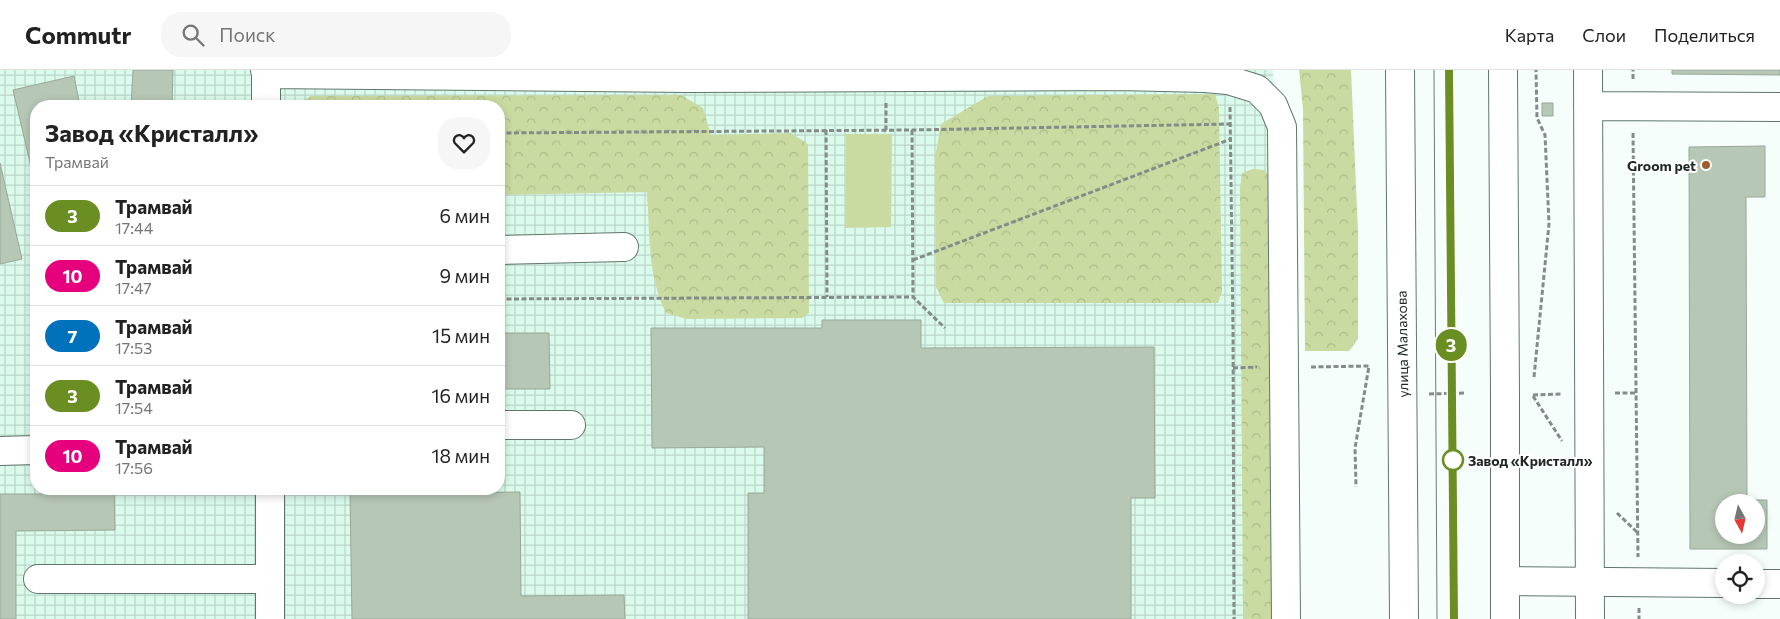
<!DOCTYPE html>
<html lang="ru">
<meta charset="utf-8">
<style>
body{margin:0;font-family:Commissioner,sans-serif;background:#f6f6f6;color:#222;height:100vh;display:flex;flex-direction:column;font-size:19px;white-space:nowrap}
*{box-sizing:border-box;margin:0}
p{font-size:16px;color:#767676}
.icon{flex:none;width:28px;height:28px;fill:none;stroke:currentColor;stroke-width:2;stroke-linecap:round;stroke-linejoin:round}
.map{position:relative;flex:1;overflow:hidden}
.drawer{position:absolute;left:30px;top:30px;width:475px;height:395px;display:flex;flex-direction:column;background:#fff;border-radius:20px;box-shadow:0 2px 8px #0003}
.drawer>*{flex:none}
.badge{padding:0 10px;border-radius:16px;font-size:18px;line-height:32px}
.needle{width:32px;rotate:172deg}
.fabs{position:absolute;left:1715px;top:424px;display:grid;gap:10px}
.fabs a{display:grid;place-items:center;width:50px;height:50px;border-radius:50%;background:#fff;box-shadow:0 2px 8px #0003;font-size:25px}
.map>.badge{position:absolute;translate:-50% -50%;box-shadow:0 0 0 2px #fff}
.round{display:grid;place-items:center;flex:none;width:52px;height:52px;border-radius:20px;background:#f6f6f6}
.overview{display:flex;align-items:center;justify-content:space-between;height:85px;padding:0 15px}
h1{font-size:24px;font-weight:700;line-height:38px}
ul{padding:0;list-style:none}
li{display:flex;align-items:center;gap:15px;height:60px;padding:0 15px;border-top:1px solid #e0e0e0}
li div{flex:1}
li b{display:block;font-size:19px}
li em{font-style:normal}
li .badge{min-width:55px;font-weight:700;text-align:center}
header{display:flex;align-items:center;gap:30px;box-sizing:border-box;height:70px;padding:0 25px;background:#fff;border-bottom:1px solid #e0e0e0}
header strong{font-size:24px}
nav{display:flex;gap:28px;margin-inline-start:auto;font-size:18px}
.search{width:350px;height:45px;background:#f6f6f6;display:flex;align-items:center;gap:12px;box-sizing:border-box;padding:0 18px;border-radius:20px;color:#767676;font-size:19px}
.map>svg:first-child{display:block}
.industrial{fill:url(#industrial-grid);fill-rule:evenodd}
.green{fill:#c9dba1}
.forest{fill:url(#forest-crowns)}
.building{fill:#b7c7b6;stroke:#98a898;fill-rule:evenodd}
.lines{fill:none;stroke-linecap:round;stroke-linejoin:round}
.minor-casing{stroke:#60766d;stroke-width:30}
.major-casing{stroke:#60766d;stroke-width:30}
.path{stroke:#838c88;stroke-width:3;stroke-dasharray:5 2.5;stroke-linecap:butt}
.minor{stroke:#fff;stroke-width:28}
.major{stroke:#fff;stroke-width:28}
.tram{stroke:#6f7874;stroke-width:1}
.line-casing{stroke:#fff;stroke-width:11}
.line{stroke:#6b8e23;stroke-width:8}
.poi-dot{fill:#a05c2c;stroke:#fff;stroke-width:2}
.stop-dot{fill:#fff;stroke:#6b8e23;stroke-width:2.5}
.labels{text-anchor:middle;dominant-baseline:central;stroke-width:4;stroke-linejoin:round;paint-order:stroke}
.poi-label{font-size:14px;font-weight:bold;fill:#1f2824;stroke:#fff;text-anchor:end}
.street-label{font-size:14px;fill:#1f2824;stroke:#fff}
.stop-label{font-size:14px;font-weight:bold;fill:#1f2824;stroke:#fff;text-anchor:start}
</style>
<header>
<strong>Commutr</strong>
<div class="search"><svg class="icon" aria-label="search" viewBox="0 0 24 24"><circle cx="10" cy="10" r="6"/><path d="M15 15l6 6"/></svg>Поиск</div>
<nav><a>Карта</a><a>Слои</a><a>Поделиться</a></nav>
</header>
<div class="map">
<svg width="1780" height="549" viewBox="0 0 1780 549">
<defs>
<pattern id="industrial-grid" width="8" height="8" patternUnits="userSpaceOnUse" patternTransform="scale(1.25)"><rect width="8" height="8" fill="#dafaec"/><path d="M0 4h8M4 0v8" fill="none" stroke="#bbd6ca"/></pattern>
<pattern id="forest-crowns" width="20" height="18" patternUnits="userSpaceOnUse" patternTransform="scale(1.25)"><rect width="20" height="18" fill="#c9dba1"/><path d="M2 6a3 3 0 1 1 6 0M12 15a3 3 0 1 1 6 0" fill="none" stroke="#acbc8a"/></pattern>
</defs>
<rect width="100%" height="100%" fill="#f5fefa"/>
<path class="industrial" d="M0 0H1273L1276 549H0ZM36 36H499V419H36Z"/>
<path class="green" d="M846 64H892L891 157 845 158Z"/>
<path class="forest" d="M1299 0H1351L1358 162V269L1349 281H1305L1303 39Z
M1215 24 1219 38 1222 222 1218 233H944L936 217 935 88 941 54 988 26Z
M681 25 703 38 711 65 791 63 808 74 809 243 802 248 687 249 666 243C647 205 650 164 647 122L499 125V36H295L311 26Z
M1253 99 1265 100 1270 110 1274 549H1243L1240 118 1242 103Z"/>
<path class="building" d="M133 0H173L172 36H131Z
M1672 0H1780V5L1672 4Z
M74 6 80 36H36V118L13 20Z
M1542 33H1553V46H1542Z
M1765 76V127H1746L1747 430H1767V479H1690L1689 77ZM1724 432H1756V465H1724Z
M0 93 22 189 0 194Z
M822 250H921V278L1154 277 1155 428H1131V549H748V423H764V377L652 378 651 258H822Z
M499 263H549L550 319H499Z
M42 419H114L115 460 16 461V549H0V424H42Z
M520 422 521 526 624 525 625 549H352L350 424Z"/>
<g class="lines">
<g class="minor-casing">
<path id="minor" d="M265 0 266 4V36
M1588 0 1590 549
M266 4 688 8 1120 6 1205 8 1228 10 1257 19 1273 35 1282 57 1286 549
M1588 36 1780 37
M499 180 624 177
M499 355H571
M0 381 36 380
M38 509H270
M1505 511 1724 513
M1756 514H1780
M270 549V419"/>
</g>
<g class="major-casing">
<path id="major" d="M1400 0 1404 549
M1503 0 1505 324V549"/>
</g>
<path class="path" d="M1633 9V0
M886 33V60
M1230 37 1233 258 1234 549
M826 60 827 227
M912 60 913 227
M499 63 912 60 1230 54
M1633 63 1638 487
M913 190 1231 69
M499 229 913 227 945 258
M1311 297 1369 296 1355 378 1356 417
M1233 298 1257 297
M1534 307 1549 154 1545 65 1537 48 1536 0
M1615 323H1636
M1429 324 1464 323
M1533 325 1562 324
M1533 326 1562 371
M1617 443 1638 463
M1639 538V549"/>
<use href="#minor" class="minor"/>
<use href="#major" class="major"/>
<path class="tram" d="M1434 0 1437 549
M1449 0 1454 549"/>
</g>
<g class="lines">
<g class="line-casing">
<path id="line" d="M1449 0 1454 549"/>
</g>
<use href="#line" class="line"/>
</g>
<circle class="poi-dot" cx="1706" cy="95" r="5"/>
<circle class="stop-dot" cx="1453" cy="390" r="10"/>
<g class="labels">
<g class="poi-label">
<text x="1696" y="95">Groom pet</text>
</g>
<g class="street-label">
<text transform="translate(1402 274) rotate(-91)">улица Малахова</text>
</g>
<g class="stop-label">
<text x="1468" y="390">Завод «Кристалл»</text>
</g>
</g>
</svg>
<div class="fabs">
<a><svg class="needle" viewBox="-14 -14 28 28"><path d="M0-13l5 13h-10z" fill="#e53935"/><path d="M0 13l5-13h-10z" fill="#767676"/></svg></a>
<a><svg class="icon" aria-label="locate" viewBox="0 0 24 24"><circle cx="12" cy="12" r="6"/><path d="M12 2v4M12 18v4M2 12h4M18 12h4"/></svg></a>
</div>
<b class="badge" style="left:1451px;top:275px;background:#6b8e23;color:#fff">3</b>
<section class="drawer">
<div class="overview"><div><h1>Завод «Кристалл»</h1><p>Трамвай</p></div><a class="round"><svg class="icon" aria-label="heart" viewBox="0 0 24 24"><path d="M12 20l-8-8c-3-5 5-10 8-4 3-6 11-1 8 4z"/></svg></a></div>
<ul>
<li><span class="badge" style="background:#6b8e23;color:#fff">3</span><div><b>Трамвай</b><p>17:44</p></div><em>6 мин</em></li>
<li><span class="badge" style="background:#e6007e;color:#fff">10</span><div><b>Трамвай</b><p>17:47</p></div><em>9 мин</em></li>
<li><span class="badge" style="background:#0072bc;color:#fff">7</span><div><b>Трамвай</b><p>17:53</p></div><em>15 мин</em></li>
<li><span class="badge" style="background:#6b8e23;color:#fff">3</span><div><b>Трамвай</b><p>17:54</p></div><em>16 мин</em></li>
<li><span class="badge" style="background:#e6007e;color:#fff">10</span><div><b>Трамвай</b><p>17:56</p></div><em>18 мин</em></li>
</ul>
</section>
</div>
